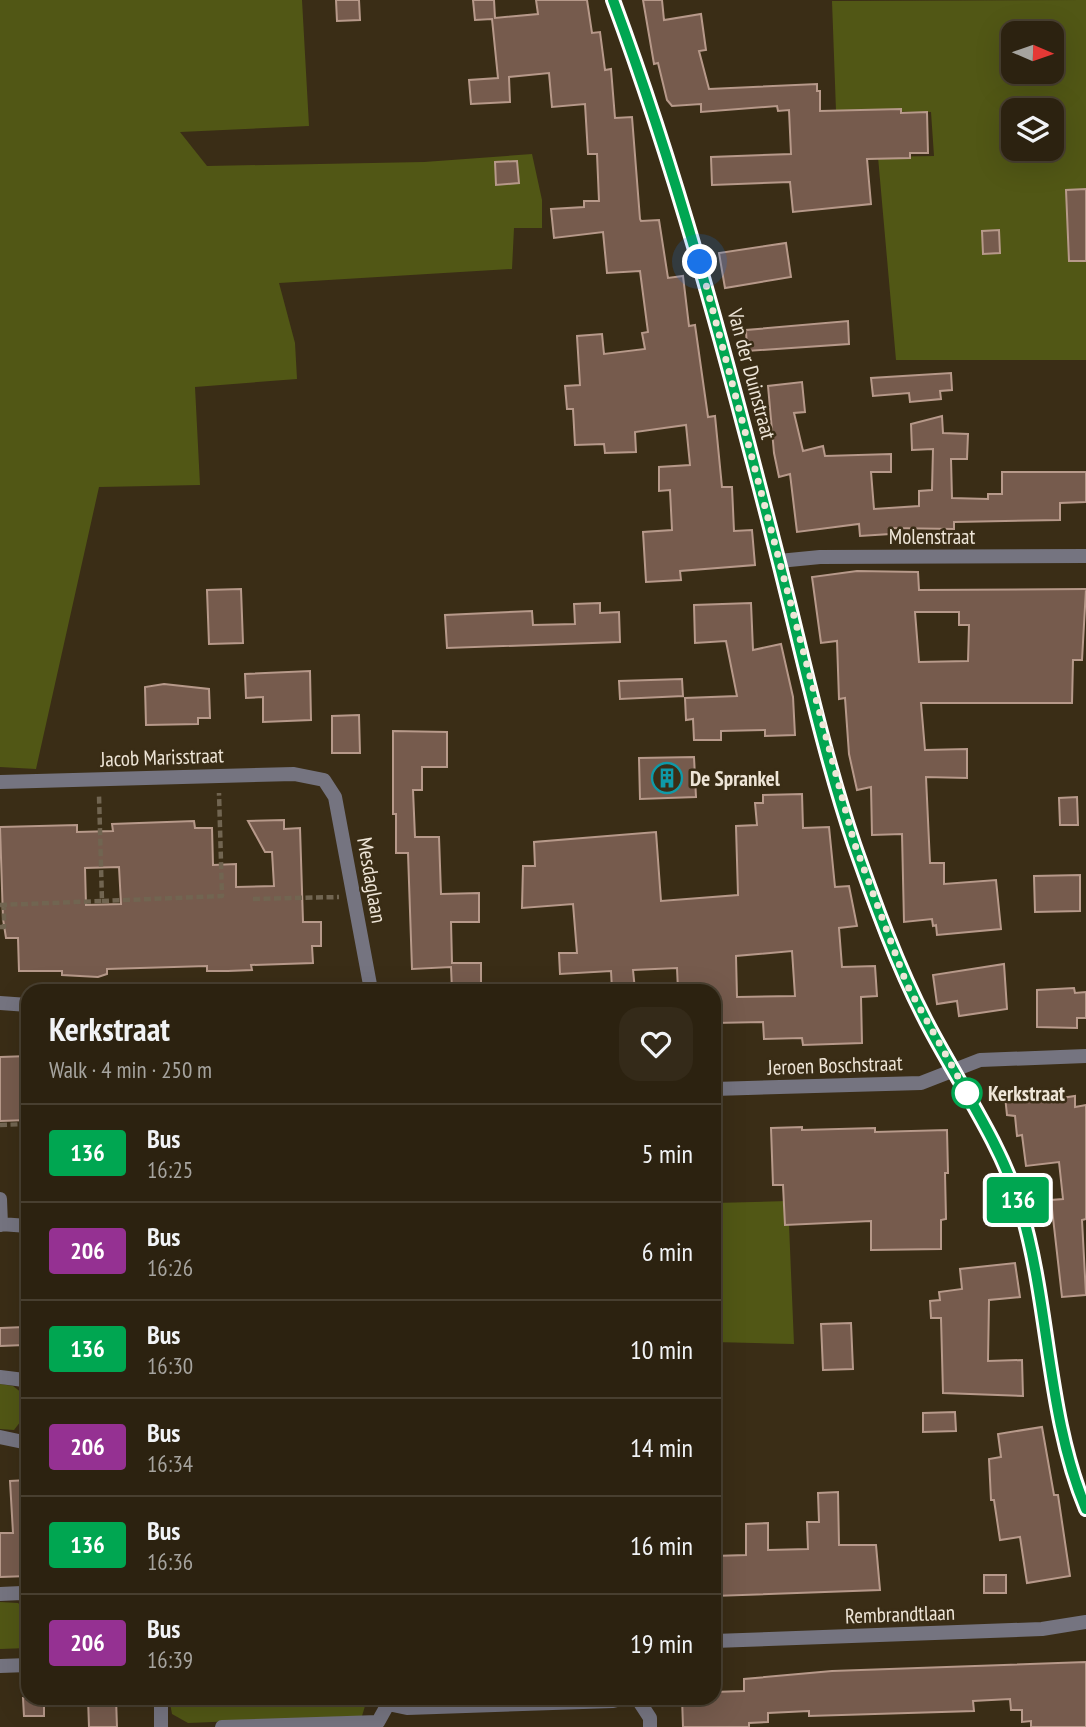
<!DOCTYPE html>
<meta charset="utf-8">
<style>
body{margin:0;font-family:"PT Sans Narrow",sans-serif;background:#342a19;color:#f1f3f6;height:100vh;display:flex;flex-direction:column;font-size:26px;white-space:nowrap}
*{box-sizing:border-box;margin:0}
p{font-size:23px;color:#a6a49f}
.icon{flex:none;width:38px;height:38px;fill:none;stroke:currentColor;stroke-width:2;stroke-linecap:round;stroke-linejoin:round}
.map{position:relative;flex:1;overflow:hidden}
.drawer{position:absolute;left:21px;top:984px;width:700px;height:721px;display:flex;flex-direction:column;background:#2c2210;border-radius:21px;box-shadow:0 7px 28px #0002,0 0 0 2px #483f30}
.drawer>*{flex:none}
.badge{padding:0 14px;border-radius:5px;font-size:24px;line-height:46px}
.needle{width:46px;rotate:92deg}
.tools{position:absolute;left:1001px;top:21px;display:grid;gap:14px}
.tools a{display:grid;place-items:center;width:63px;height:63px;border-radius:14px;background:#2c2210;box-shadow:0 7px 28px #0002,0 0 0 2px #483f30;font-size:35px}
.you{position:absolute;width:35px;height:35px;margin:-18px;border:5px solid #fff;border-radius:50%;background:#1a73e8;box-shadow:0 0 0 10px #1a73e833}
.map>.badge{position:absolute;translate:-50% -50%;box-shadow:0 0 0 4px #fff}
.round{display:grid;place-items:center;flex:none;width:74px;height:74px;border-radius:21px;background:#342a19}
.summary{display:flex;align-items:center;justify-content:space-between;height:119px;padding:0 28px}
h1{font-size:33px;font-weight:600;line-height:52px}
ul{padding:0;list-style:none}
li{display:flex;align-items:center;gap:21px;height:98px;padding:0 28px;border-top:2px solid #483f30}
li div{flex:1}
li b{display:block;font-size:26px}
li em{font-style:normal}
li .badge{min-width:77px;font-weight:700;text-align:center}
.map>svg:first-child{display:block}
.green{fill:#515715;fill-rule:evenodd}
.building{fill:#765b4d;stroke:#b7998a;stroke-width:2;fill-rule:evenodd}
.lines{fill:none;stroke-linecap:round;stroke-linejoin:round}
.path{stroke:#716551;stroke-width:4.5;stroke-dasharray:7 3.5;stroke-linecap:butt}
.street{stroke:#757480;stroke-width:14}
.secondary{stroke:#9c9aad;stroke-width:14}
.line-casing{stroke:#fff;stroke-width:16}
.line{stroke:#00a651;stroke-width:10}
.walk{stroke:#eee5d7;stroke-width:7;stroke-dasharray:0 12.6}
.stop-dot{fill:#fff;stroke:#00a651;stroke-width:3.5}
.labels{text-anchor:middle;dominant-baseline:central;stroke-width:5;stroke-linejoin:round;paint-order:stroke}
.street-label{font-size:21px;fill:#eee5d7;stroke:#3a2d16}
.poi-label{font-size:21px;font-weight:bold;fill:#eee5d7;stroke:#3a2d16;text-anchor:start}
.stop-label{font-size:21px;font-weight:bold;fill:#eee5d7;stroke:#3a2d16;text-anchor:start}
</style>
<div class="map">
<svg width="1086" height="1727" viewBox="0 0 1086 1727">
<rect width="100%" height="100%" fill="#3a2d16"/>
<path class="green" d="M0 0H302L309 126 180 132 207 166 424 162 532 154 542 200V228H514L512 269 279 283 295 343 297 379 195 387 200 485 99 487 36 769 0 767Z
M1086 0V360H896L878 157 934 156 931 112 836 111 832 1ZM1013 33H1052V72H1013ZM1013 110H1052V149H1013Z
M788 1201 794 1344 714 1342V1203Z
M0 1384 13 1386 22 1393 24 1417 14 1430 0 1429Z
M0 1602 18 1603 28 1612V1648L0 1649Z
M169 1698H361L365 1706 362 1716 188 1723 172 1714Z"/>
<path class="building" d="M336 0H359L360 20 337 21Z
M473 0H494L495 18 538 14 536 0H587L592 33 600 32 605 70 611 69 615 118 632 117 640 219 641 221 659 220 668 278 683 276 689 326 695 325 708 417 715 416 722 487H732L734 531 752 530 755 565 680 571 681 580 646 582 643 532 672 530 670 490 659 491V467L690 465 686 425 635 432 636 452 605 453 604 444 575 445 573 409H567L565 386 580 385 577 336 602 334 604 354 645 349 642 333 648 332 640 271 607 273 603 232 554 238 551 209 584 207V201H599L597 154H588L585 104 552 107 549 73 509 77 510 102 471 104 469 80 498 78 492 19 475 20Z
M643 0H662L664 20 701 14 706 50 699 51 709 89 817 84V91H820V111L901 109V113L927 112 928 153H910V158L867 159 871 204 793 212 790 182 712 185 711 157 791 154 789 110 778 111 777 106 701 112V104L672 106 667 100 658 63 654 64Z
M517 161 519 183 496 185 495 162Z
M1086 189V261H1069L1066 190Z
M999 230 1000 253 983 254 982 231Z
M786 243 791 277 725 288 719 253Z
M848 321 849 344 747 351 746 330Z
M951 373 952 390 940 391 941 399 910 402 909 393 873 396 871 378Z
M802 382 805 412 794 413 803 451 823 446 825 456 891 454V472H871L874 509 919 506V491L932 490 933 449 912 450 911 424 942 416 943 433 968 434 967 459H951L952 498 988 499V494H1002V472H1086V502L1060 503V520L954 522V529L889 528 890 534 860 536 859 524 797 532 790 474 779 477 774 453 768 386Z
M857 571 918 572 919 590 1086 589 1082 660H1073L1072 703H921L925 750 967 749V778L926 777 930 863H944V884L996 880 1001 929 937 935 936 925 933 926 932 919 904 922 902 834 872 835 871 787 857 790 849 754 845 698 839 699 837 641 821 643 812 577ZM915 612H959V625H969L968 661 919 662Z
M241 589 243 643 209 644 207 590Z
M600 603V613L619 612 620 642 447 648 445 615 532 611 533 625 575 624 574 604Z
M751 603 753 650 781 644 793 697 795 735 765 736V730L721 731V740H694L693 719 686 720 685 698 737 696 726 641 695 643 694 605Z
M310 671 311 720 263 722V697L246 698 245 674Z
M682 679 683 696 620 699 619 681Z
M164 684 209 689 210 718H198V724L146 725 145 687Z
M359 715 360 753H332V716Z
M393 731 447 732V767H422V790H413L415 837H439L441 894 479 893V922H451L452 963H481V989L452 990 451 967 412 969 408 853H396V814H393Z
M694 757 696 797 640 799 639 758Z
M802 794 803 828 829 827 835 887 849 886 857 926 839 928 842 967 875 966 877 996 861 997 862 1043 803 1045 802 1038 764 1039 763 1022 714 1023V990H678L677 968 633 970 635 990H612L611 971 560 974 559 953H577L573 904 522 908 523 866H535L534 842 656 832 661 901 738 895 736 826 757 825 755 803H763V795ZM792 951 795 996 737 997 736 956Z
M1077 797 1078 825H1060L1059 798Z
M284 820V829L300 828 303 922H321V946H312L313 963 251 965 252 970 228 971H207V966L107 969V974L98 977 62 975V971H19L18 938H6L3 919 0 827 77 825V832L113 831 112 824 194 821 195 828H212L213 865 236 864V887L274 886 272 852H265L248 821ZM119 867 121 904 86 905 85 868Z
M1080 875V911L1035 912 1034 876Z
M1004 964 1007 1009 959 1016 957 1001 937 1004 933 975Z
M1074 988 1075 993 1086 992V1018H1077V1028L1037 1027V990Z
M28 1056V1120L0 1121V1057Z
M1060 1090 1061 1098 1075 1096V1107L1086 1105V1219L1082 1220 1086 1295 1062 1297 1051 1200 1063 1199 1059 1162 1026 1166 1022 1135 1017 1136 1015 1116 1007 1115 1005 1096Z
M802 1127V1130L875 1128V1132L947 1130 948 1173H945L946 1219 941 1220V1249L871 1250V1221L785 1225 783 1185H773L771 1128Z
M1015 1263 1020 1297 989 1300 988 1361 1022 1360 1023 1396 943 1393 941 1318H931L930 1301 940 1300 939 1292 962 1289 960 1269Z
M851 1323 853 1369 823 1370 821 1324Z
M24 1327V1345L0 1346V1328Z
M955 1412 956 1431 923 1432V1413Z
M1042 1427 1054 1495H1058L1070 1576 1027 1583 1020 1537 1000 1540 994 1500H991L989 1459 1001 1457 998 1434Z
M28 1480V1576L0 1577V1533H13L10 1481Z
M838 1492 839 1545H876L880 1590 714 1596V1556L746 1555V1524L768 1523V1550L808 1549 807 1522H819L818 1493Z
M984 1575H1006V1593H984Z
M1086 1662V1727H1031V1721L1022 1722V1710H1011L1010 1699 973 1701 974 1711 809 1716V1711L768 1713V1722L749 1723V1727H683L682 1698H714V1692L744 1691V1679L832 1671Z
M23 1698H44V1716H24Z
M88 1698H116L117 1727H89Z"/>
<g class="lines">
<path class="path" d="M253 899 339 897
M102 901 222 896 219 793
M0 905 102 901 99 795
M0 927H4V905
M0 1125 28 1124
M25 1241 28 1322
M26 1364 28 1351"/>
<path class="street" d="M779 561 820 557 1086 556
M0 782 294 774 324 780 335 797 371 990
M0 1003 28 1005
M714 1089 921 1083 980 1060 1086 1056
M0 1199 1 1225
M0 1224 28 1226
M0 1377 24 1380 28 1386
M0 1437 28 1443
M0 1594 22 1593 28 1599
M714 1641 1042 1629 1086 1622
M0 1666 28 1665
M161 1698V1727
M637 1698 650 1718V1727
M222 1727 378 1722 388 1704 407 1708 613 1701 626 1698"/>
<path class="secondary" d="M613 0C676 170 723 344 768 520 796 628 818 738 854 844 875 906 898 971 930 1028 962 1087 1000 1142 1020 1206 1050 1304 1046 1415 1086 1510"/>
</g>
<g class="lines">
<g class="line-casing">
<path id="line" d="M613 0C679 178 727 359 774 543 800 643 821 746 854 844 875 904 897 965 926 1021 958 1083 999 1139 1020 1206 1050 1304 1046 1414 1086 1509"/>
</g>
<use href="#line" class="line"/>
<path class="walk" d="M700 262 854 842 907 985 967 1093"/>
</g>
<defs>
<g id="building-ring" transform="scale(1.575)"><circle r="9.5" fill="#3a2d16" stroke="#0f9aa8" stroke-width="1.5"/><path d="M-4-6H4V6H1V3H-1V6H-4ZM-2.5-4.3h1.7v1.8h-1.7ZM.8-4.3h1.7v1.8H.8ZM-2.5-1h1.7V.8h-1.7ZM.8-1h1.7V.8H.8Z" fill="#0f9aa8"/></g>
</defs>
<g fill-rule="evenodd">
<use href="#building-ring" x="667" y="778"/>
</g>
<circle class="stop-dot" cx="967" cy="1093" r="14"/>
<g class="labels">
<g class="street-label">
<text transform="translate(752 374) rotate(75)">Van der Duinstraat</text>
<text x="932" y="536">Molenstraat</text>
<text transform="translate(162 757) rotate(-2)">Jacob Marisstraat</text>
<text transform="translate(372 880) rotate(80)">Mesdaglaan</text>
<text transform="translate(835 1065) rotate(-2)">Jeroen Boschstraat</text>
<text transform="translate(900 1614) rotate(-2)">Rembrandtlaan</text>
</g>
<g class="poi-label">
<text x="690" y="778">De Sprankel</text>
</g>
<g class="stop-label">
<text x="988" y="1093">Kerkstraat</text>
</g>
</g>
</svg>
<div class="tools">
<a><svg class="needle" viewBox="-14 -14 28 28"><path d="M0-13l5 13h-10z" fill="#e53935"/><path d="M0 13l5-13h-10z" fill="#a6a49f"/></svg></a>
<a><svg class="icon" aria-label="layers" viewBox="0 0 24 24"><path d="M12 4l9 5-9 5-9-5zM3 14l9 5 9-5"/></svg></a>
</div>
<div class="you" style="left:700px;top:262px"></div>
<b class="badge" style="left:1018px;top:1200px;background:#00a651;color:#fff">136</b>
<section class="drawer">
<div class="summary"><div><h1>Kerkstraat</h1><p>Walk · 4 min · 250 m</p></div><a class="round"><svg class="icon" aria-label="heart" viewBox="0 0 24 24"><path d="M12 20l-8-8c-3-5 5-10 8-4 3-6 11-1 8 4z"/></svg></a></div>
<ul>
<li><span class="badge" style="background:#00a651;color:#fff">136</span><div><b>Bus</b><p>16:25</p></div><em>5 min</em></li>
<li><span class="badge" style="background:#953192;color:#fff">206</span><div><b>Bus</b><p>16:26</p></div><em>6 min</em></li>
<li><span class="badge" style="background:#00a651;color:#fff">136</span><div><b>Bus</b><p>16:30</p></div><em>10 min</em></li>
<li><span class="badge" style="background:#953192;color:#fff">206</span><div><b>Bus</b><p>16:34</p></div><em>14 min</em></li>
<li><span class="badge" style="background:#00a651;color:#fff">136</span><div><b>Bus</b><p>16:36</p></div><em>16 min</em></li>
<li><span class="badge" style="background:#953192;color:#fff">206</span><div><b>Bus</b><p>16:39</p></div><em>19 min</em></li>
</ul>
</section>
</div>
